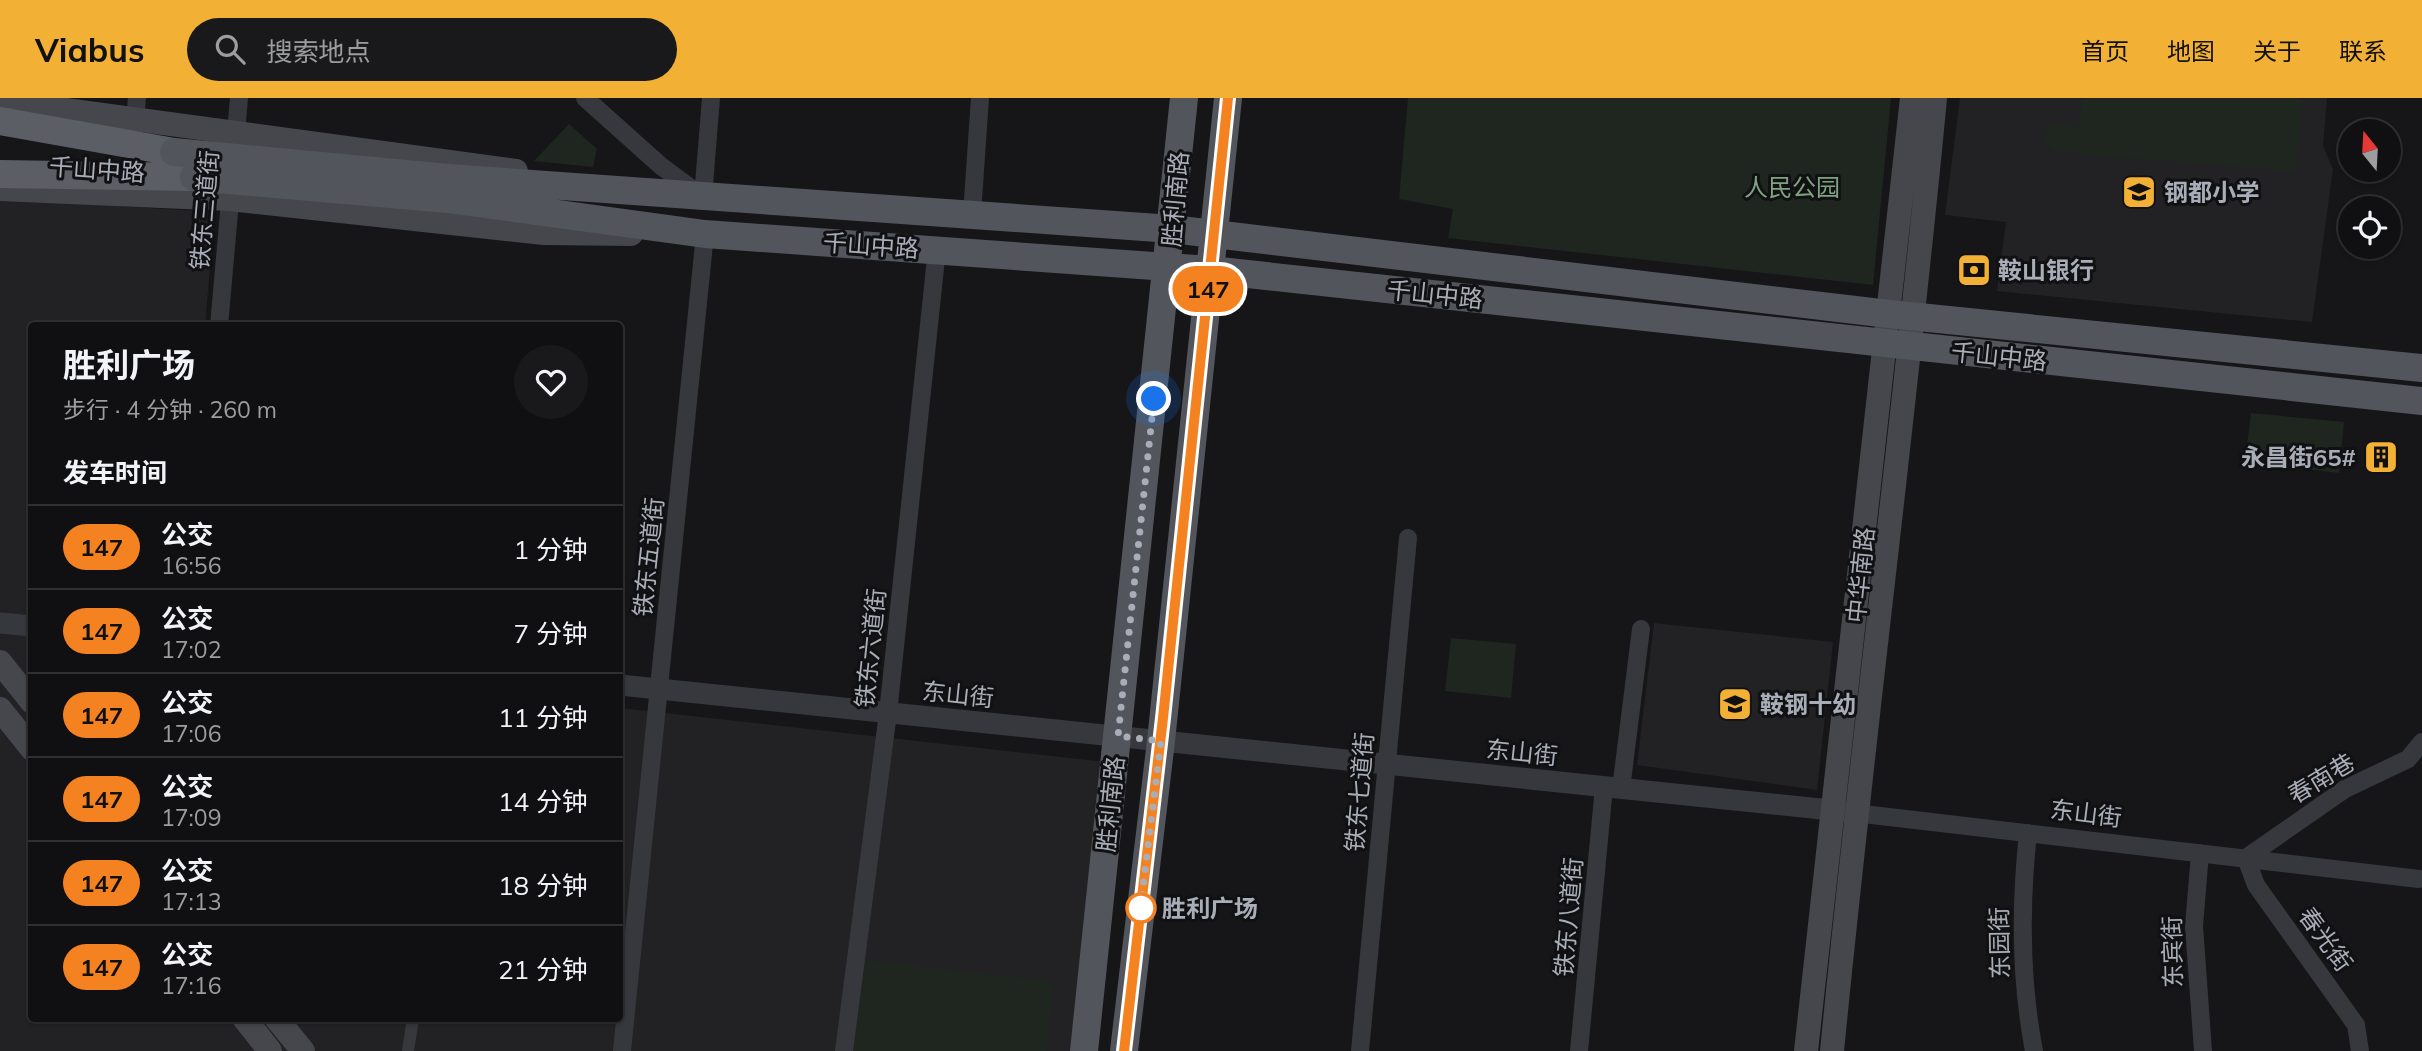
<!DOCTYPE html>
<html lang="zh">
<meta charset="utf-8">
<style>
body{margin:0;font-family:Mulish,"Noto Sans SC",sans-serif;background:#19191b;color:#f1f3f6;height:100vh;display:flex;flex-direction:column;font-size:26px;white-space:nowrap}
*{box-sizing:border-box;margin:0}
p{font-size:23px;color:#9c9d9f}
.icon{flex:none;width:38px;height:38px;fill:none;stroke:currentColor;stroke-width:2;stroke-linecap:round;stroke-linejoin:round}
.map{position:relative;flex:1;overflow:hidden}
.side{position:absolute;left:28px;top:224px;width:595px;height:700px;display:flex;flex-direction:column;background:#101012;border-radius:7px;box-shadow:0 2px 5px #0004,0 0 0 2px #303032}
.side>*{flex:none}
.badge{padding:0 14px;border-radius:23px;font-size:24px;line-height:46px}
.needle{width:46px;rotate:342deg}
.buttons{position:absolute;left:2338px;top:21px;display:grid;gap:14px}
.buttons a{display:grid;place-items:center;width:63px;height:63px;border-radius:50%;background:#101012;box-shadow:0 2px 5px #0004,0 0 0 2px #303032;font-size:35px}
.you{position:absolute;width:35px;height:35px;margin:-18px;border:5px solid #fff;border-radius:50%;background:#1a73e8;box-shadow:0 0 0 10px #1a73e833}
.map>.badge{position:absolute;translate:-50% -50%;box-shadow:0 0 0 4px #fff}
h2{padding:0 35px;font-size:26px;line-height:63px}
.round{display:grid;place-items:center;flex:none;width:74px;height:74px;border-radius:37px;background:#19191b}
.overview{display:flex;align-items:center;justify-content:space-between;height:119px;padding:0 35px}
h1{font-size:33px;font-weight:700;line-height:52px}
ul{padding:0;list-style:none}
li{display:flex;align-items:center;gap:21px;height:84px;padding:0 35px;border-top:2px solid #303032}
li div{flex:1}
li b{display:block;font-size:26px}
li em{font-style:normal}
li .badge{min-width:77px;font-weight:700;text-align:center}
header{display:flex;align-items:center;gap:42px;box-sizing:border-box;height:98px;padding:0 35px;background:#f2b134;color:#111}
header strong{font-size:33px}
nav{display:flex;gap:38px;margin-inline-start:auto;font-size:24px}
.search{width:490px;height:63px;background:#19191b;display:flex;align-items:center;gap:18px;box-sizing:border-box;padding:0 24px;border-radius:38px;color:#9c9d9f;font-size:26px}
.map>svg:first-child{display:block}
.built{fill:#222225}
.green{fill:#1e261f}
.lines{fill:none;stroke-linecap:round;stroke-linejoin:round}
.pedestrian{stroke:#37383d;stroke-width:12}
.minor{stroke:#37383d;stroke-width:18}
.tertiary{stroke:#37383d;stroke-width:21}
.secondary{stroke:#45474d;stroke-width:24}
.primary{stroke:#53555c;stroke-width:28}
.trunk{stroke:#5b5e65;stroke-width:28}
.primary-bridge{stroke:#53555c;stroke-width:28}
.line-casing{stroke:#fff;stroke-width:16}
.line{stroke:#f58220;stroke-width:10}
.walk{stroke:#a8adb8;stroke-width:7;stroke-dasharray:0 12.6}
.stop-dot{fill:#fff;stroke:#f58220;stroke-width:3.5}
.labels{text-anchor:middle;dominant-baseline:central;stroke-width:6;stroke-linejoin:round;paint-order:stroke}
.street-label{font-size:24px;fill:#a8adb8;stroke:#111113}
.park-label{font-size:24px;fill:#7fa381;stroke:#111113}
.poi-label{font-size:24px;font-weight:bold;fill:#a8adb8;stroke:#111113;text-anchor:start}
.stop-label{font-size:24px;font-weight:bold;fill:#a8adb8;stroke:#111113;text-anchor:start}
</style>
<header>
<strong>Viabus</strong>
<div class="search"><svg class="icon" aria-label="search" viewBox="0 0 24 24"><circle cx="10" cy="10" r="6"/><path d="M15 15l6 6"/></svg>搜索地点</div>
<nav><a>首页</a><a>地图</a><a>关于</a><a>联系</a></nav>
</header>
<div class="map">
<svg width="2422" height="953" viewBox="0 0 2422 953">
<rect width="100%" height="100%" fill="#161618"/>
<path class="built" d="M1960 0H2327L2323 48 2333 71 2312 224 1997 193 2006 124 1945 117Z
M0 101 215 114 205 227 32 228V920H620V610L1106 664 1076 953H0Z
M1654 525 1833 544 1817 692 1637 667Z"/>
<path class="green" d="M1408 0H1891L1873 187 1448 140 1453 111 1399 101Z
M2083 0H2303L2296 74 2054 54 2045 44 2047 25 2078 29Z
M569 26 597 51 593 69 534 63Z
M2251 315 2344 324 2339 375 2245 364Z
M1451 540 1516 546 1511 600 1445 593Z
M863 862 1053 883 1047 953H853Z"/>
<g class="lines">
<path class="pedestrian" d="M408 953 413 920"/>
<path class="minor" d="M585 0 661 68 700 97
M135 22 137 0
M235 46 239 0
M703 99 711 0
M972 116 980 0
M219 228 231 92
M1621 691 1641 531
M1855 715 2419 781
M2028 735C2020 809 2020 880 2034 953
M2200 755 2194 828 2203 953
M622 953 705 136
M844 953 888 615 937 151
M1360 953 1408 440
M1579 953 1604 689
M2360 953 2356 927 2256 787 2246 760 2345 691 2408 661 2422 644"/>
<path class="tertiary" d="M0 525 32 528
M620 587 1850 714"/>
<path class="secondary" d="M0 3 516 73
M0 91 230 101 544 135 631 136
M0 564 32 604
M0 611 32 651
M244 920 270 953
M276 920 303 953
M1806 953 1912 0
M1832 953C1863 635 1905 318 1935 0"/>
<path class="primary" d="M448 80 1172 131 1889 216 2422 270
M448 101 705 136 1210 172 2422 303
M1084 953 1184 0
M1124 953 1161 643 1228 0"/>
<path class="trunk" d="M0 23 174 54
M0 76 194 79"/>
<path class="primary-bridge" d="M174 54 448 80
M194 79 448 101"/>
</g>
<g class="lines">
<g class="line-casing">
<path id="line" d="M1124 953 1163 620 1228 0"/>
</g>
<use href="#line" class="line"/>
<path class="walk" d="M1141 810 1139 822 1161 643 1118 638 1154 301"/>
</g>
<defs>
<g id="school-square" transform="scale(1.75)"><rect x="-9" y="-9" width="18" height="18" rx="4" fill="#f2b134" stroke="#111113"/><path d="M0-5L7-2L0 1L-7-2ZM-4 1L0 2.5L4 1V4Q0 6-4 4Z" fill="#111"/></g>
<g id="bank-square" transform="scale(1.75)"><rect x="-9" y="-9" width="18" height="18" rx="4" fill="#f2b134" stroke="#111113"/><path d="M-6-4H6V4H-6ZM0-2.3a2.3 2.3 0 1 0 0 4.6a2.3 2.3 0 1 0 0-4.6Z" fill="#111"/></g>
<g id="building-square" transform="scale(1.75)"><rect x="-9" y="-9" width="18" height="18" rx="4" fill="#f2b134" stroke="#111113"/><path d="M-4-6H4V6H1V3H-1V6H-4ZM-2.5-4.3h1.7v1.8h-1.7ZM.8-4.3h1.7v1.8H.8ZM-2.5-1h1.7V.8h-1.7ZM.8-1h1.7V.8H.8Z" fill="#111"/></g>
</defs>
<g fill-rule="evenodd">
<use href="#school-square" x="2139" y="94"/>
<use href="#bank-square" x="1974" y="172"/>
<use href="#building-square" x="2381" y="359"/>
<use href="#school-square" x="1735" y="606"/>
</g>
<circle class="stop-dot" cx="1141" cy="810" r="14"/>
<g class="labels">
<g class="street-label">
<text transform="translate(97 71) rotate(4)">千山中路</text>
<text transform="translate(1175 101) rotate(-85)">胜利南路</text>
<text transform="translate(204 112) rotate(-85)">铁东三道街</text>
<text transform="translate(871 147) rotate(4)">千山中路</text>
<text transform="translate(1435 196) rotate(6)">千山中路</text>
<text transform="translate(1999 258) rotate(6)">千山中路</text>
<text transform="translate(648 459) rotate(-84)">铁东五道街</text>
<text transform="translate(1860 477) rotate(-84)">中华南路</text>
<text transform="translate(870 550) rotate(-84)">铁东六道街</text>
<text transform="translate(958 596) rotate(6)">东山街</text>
<text transform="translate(1522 654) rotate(6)">东山街</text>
<text transform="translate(2321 680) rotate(-31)">春南巷</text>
<text transform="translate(1359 694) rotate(-85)">铁东七道街</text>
<text transform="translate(1110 706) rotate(-84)">胜利南路</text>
<text transform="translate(2086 715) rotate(7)">东山街</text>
<text transform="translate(1568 819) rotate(-85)">铁东八道街</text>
<text transform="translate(2326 841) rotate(54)">春光街</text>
<text transform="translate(1999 845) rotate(-91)">东园街</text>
<text transform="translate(2172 854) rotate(-91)">东宾街</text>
</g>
<g class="park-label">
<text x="1792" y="89">人民公园</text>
</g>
<g class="poi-label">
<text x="2164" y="94">钢都小学</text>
<text x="1998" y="172">鞍山银行</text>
<text x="2356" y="359" text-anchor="end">永昌街65#</text>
<text x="1760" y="606">鞍钢十幼</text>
</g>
<g class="stop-label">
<text x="1162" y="810">胜利广场</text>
</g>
</g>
</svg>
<div class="buttons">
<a><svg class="needle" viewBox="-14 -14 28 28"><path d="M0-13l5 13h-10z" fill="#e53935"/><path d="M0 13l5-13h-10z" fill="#9c9d9f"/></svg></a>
<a><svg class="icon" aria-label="locate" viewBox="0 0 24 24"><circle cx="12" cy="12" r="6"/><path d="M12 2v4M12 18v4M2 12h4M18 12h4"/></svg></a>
</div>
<div class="you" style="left:1154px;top:301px"></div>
<b class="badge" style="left:1208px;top:191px;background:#f58220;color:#111">147</b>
<section class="side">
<div class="overview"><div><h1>胜利广场</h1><p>步行 · 4 分钟 · 260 m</p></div><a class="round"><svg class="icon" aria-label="heart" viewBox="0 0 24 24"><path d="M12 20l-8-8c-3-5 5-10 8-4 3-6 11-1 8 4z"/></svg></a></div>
<h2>发车时间</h2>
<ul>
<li><span class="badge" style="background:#f58220;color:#111">147</span><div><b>公交</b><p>16:56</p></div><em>1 分钟</em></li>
<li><span class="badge" style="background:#f58220;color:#111">147</span><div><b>公交</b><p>17:02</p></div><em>7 分钟</em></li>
<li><span class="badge" style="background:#f58220;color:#111">147</span><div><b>公交</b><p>17:06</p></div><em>11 分钟</em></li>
<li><span class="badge" style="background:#f58220;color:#111">147</span><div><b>公交</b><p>17:09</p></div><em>14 分钟</em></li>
<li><span class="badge" style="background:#f58220;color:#111">147</span><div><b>公交</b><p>17:13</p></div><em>18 分钟</em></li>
<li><span class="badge" style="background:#f58220;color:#111">147</span><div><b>公交</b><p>17:16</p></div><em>21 分钟</em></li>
</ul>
</section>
</div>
